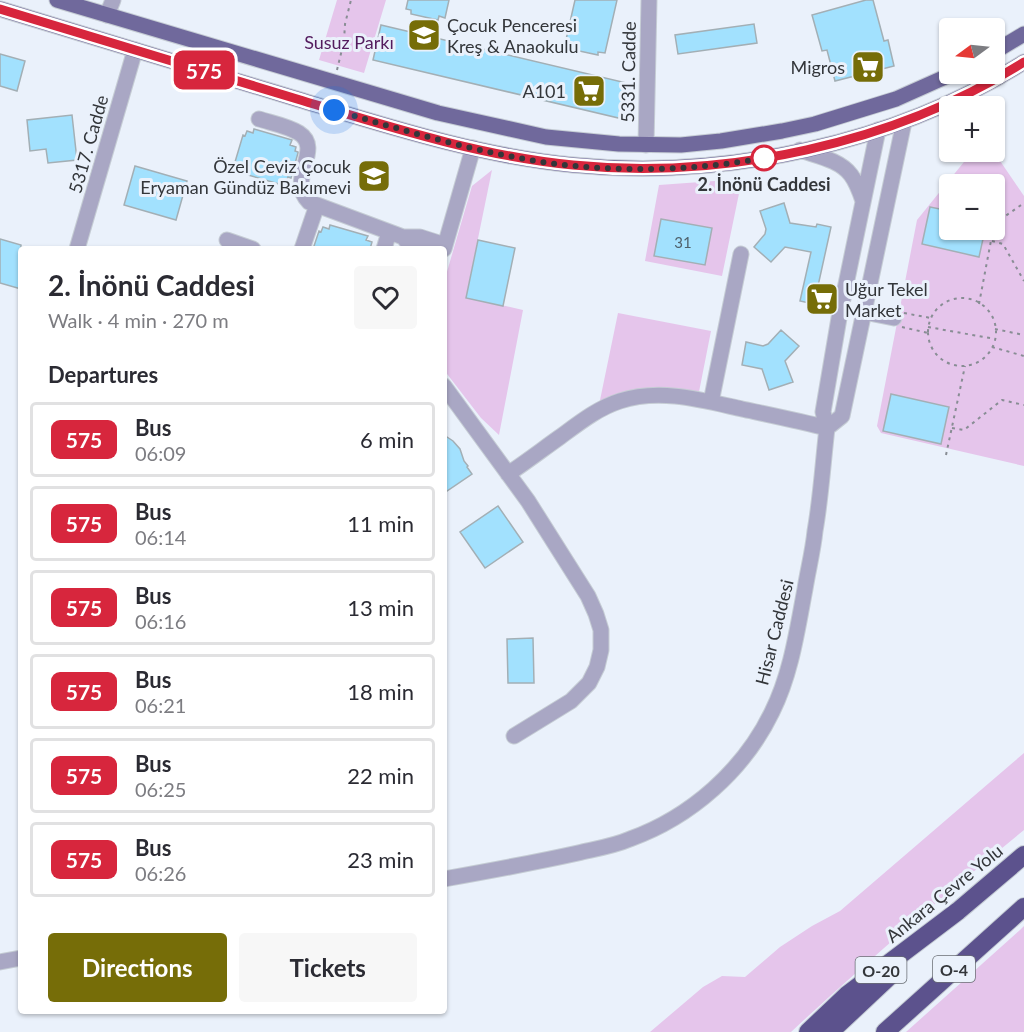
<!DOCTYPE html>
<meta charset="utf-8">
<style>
body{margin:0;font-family:Lato,sans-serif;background:#f7f7f7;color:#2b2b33;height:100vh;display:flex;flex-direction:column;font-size:22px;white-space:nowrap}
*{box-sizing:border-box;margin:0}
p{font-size:20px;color:#7c7c81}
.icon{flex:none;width:33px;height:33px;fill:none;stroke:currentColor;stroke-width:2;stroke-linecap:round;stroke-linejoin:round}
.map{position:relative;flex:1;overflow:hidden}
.drawer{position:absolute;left:18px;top:246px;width:429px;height:768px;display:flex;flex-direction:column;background:#fff;border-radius:6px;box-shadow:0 2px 4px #0004}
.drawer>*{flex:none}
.badge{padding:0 12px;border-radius:9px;font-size:21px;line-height:39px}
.needle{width:39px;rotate:255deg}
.buttons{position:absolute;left:939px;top:18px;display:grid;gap:12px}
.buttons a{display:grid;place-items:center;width:66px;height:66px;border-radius:6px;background:#fff;box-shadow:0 2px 4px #0004;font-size:30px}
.you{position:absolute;width:30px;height:30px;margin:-15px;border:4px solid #fff;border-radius:50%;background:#1a73e8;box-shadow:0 0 0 9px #1a73e833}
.map>.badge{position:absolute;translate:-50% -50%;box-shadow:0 0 0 3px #fff}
h2{padding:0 30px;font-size:22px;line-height:54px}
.round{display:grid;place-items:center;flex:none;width:63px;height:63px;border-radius:6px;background:#f7f7f7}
.head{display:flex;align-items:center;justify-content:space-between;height:102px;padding:0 30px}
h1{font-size:28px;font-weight:700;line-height:45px}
.button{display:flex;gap:12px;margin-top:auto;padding:12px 30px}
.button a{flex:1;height:69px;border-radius:6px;background:#766d08;color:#fff;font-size:24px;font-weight:700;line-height:69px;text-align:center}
.button a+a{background:#f7f7f7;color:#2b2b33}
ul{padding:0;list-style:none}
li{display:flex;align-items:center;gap:18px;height:75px;margin:0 12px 9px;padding:0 18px;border:3px solid #e1e1e2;border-radius:6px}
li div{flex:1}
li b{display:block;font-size:22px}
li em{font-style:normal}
li .badge{min-width:66px;font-weight:700;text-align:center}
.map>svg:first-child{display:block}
.green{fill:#e5c5eb;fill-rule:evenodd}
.building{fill:#a2e1fe;stroke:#a3afb5;stroke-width:1.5}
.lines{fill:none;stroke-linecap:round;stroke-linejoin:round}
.minor-casing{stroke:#c5ccd4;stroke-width:17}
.major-casing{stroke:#c5ccd4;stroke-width:17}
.highway-casing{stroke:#c5ccd4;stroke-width:20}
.path{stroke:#888d94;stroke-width:2;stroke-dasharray:3 4.5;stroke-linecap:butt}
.minor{stroke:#a9a7c4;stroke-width:15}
.major{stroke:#70699c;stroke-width:15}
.highway{stroke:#5c528d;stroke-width:18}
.line-casing{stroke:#fff;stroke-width:14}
.line{stroke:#d7263d;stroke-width:9}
.walk{stroke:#33363a;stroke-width:6;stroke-dasharray:0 10.8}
.stop-dot{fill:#fff;stroke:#d7263d;stroke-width:3}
.labels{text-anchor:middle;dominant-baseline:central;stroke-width:6;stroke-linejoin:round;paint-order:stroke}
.number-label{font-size:15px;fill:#4f616b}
.shield{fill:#eaf1fb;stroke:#6a6e74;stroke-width:1.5}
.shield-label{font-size:16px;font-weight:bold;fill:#33363a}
.poi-label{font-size:18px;fill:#33363a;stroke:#eaf1fb;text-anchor:end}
.park-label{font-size:18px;fill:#531b5e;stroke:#eaf1fb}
.street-label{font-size:18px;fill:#33363a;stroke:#eaf1fb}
.stop-label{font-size:18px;font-weight:bold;fill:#33363a;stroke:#eaf1fb}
</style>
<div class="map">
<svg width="1024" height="1032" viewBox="0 0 1024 1032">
<rect width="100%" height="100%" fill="#eaf1fb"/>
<path class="green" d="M337 0H386L364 73 319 60Z
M972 152H994L1024 196V466L881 433 877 426 917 220ZM950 184H994V230H950Z
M492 170 466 297 523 310 499 435 481 418 444 370V282L472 186Z
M742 179 722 276 645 261 659 185Z
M618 313 711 331 698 397 599 405Z
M1024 753V830C944 895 866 962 791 1032H650L703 987 722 976 745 977 780 947 812 926 840 911Z
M1024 926V1032H906L1020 930Z"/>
<path class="building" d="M408 0H449L445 18 439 16 438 20 411 14V10L406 9Z
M575 0H617L605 53 598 52V55L570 49 571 46 565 44Z
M866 0H873L884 41 888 40 894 66 835 81 827 50 822 51 812 15Z
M754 24 757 43 678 54 675 35Z
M381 25 635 85 627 120 373 60Z
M0 54 25 61 17 91 0 86Z
M72 115 77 160 48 163 46 149 30 151 27 120Z
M254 129 292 140 290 145 296 147 295 151 298 152V153L291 178 288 177 286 182 280 181 279 184 241 173 242 170 236 168 238 163 235 162 243 135 245 136 247 131 253 133Z
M135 166 187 181 176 220 124 205Z
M784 203 790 223 816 227 817 224 831 227 814 304 800 301 811 252 785 247 771 262 754 247 765 234 766 229 760 211Z
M930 207 950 211V230H985L979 257 922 244Z
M661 219 712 228 705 265 654 256Z
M330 225 368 236 366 240 372 242 370 249H313L319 231 321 232 323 227 329 229Z
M0 239 21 245V289L0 283Z
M478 240 515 248 503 306 466 298Z
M781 330 799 346 785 361 793 382 769 390 762 369 742 365 746 342 763 346 768 344Z
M891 394 949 407 941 444 883 431Z
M444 435 453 441 460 449 464 461 468 466 467 467 472 474 444 493Z
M498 506 523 542 485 568 460 532Z
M533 638 534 683H508L507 639Z"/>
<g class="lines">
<g class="minor-casing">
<path id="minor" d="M107 15 113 0
M259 119C272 123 288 126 299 133 324 149 286 180 309 202L403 237
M646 145 649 0
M800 150C817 156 840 160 851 175 857 183 860 192 863 201
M227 240 253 249
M77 249 135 50
M302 249 317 205
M384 249 389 232
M417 249 409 244 403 237H420L445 245
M444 249 473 148
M864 312 894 318
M444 386 528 501 588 596 596 614 601 630V650L597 667 589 683 571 701 514 736
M711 402 741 254
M827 428 842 416 904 122
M508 474C526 462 543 449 560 437 579 423 598 408 620 401 660 388 702 400 742 409 770 415 799 421 827 428
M444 879C489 871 533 863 578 853 595 849 614 846 630 839 691 817 744 770 772 712 791 674 797 631 805 589 808 570 813 551 815 531 821 497 823 462 827 428L823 412 839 318 878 130
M0 962 21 958"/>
</g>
<g class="major-casing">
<path id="major" d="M57 0 438 113 546 137 619 144 681 145 721 141 782 131 815 124 896 99 952 74
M0 9C99 39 198 69 297 99 387 126 479 156 573 165 724 180 895 144 1024 62
M994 52 1024 34"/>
</g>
<g class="highway-casing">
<path id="highway" d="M808 1032 847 995 958 911 1024 855
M830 1032 894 972
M885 1032 1024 907"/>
</g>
<path class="path" d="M337 70 344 41 345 24 351 0
M994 224 1024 203
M992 241 1003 244 1024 281
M928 332a34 34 0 1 1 68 0a34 34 0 1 1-68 0Z
M979 304 993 230
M904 313 931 318
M902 327 928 333
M928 327 995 339
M995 329 1024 335
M992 347 1024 356
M952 428 964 430 1002 400 1024 405
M946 455 965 366"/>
<use href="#minor" class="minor"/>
<use href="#major" class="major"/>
<use href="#highway" class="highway"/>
</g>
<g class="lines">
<g class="line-casing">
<path id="line" d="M0 9C99 39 198 69 297 99 387 126 479 156 573 165 724 180 895 144 1024 62"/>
</g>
<use href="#line" class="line"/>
<path class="walk" d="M334 110C402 130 472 151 542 162 616 173 695 171 769 157L764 158"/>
</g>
<defs>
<g id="school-square" transform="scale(1.725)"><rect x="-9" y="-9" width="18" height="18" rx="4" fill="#766d08" stroke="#eaf1fb"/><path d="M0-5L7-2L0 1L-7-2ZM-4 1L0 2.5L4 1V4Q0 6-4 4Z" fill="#fff"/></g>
<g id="supermarket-square" transform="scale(1.725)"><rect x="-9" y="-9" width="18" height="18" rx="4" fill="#766d08" stroke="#eaf1fb"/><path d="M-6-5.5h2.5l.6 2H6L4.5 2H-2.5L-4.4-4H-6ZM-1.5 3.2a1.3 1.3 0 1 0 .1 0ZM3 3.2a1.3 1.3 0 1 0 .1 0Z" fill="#fff"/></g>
</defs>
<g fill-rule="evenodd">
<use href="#school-square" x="424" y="35"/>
<use href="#supermarket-square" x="868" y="67"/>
<use href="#supermarket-square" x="589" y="91"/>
<use href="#school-square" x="374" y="176"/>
<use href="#supermarket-square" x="822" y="299"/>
</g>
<circle class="stop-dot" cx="764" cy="158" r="12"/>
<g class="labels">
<g class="number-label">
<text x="683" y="242">31</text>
</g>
<g class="shield">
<rect x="933" y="956" width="42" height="26" rx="4.5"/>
<rect x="855.5" y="957" width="51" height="26" rx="4.5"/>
</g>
<g class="shield-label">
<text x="954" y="969">O-4</text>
<text x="881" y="970">O-20</text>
</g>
<g class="poi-label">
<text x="447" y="25" text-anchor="start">Çocuk Penceresi<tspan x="447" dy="21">Kreş &amp; Anaokulu</tspan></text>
<text x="845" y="67">Migros</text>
<text x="566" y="91">A101</text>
<text x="351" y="166">Özel Ceviz Çocuk<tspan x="351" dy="21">Eryaman Gündüz Bakımevi</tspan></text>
<text x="845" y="289" text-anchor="start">Uğur Tekel<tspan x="845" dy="21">Market</tspan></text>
</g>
<g class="park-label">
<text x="349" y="42">Susuz Parkı</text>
</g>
<g class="street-label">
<text transform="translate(628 72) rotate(-89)">5331. Cadde</text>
<text transform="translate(88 144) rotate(-74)">5317. Cadde</text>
<text transform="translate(774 632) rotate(-76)">Hisar Caddesi</text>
<text transform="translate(944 893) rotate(-39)">Ankara Çevre Yolu</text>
</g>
<g class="stop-label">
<text x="764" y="184">2. İnönü Caddesi</text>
</g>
</g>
</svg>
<div class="buttons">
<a><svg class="needle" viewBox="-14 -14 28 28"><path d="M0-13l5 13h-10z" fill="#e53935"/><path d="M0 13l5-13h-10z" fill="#7c7c81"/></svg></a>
<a>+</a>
<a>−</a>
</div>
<div class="you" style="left:334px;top:110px"></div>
<b class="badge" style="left:204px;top:70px;background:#d7263d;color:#fff">575</b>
<section class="drawer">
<div class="head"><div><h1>2. İnönü Caddesi</h1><p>Walk · 4 min · 270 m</p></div><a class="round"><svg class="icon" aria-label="heart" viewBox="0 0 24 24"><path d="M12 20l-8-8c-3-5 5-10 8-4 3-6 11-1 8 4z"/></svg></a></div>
<h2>Departures</h2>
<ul>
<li><span class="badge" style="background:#d7263d;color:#fff">575</span><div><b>Bus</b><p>06:09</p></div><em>6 min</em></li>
<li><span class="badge" style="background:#d7263d;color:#fff">575</span><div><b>Bus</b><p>06:14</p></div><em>11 min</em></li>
<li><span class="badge" style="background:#d7263d;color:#fff">575</span><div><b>Bus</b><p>06:16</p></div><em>13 min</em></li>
<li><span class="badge" style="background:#d7263d;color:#fff">575</span><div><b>Bus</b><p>06:21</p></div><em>18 min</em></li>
<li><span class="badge" style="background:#d7263d;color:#fff">575</span><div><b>Bus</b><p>06:25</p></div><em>22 min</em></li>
<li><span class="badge" style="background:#d7263d;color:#fff">575</span><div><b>Bus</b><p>06:26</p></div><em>23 min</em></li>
</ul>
<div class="button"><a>Directions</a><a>Tickets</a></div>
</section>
</div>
